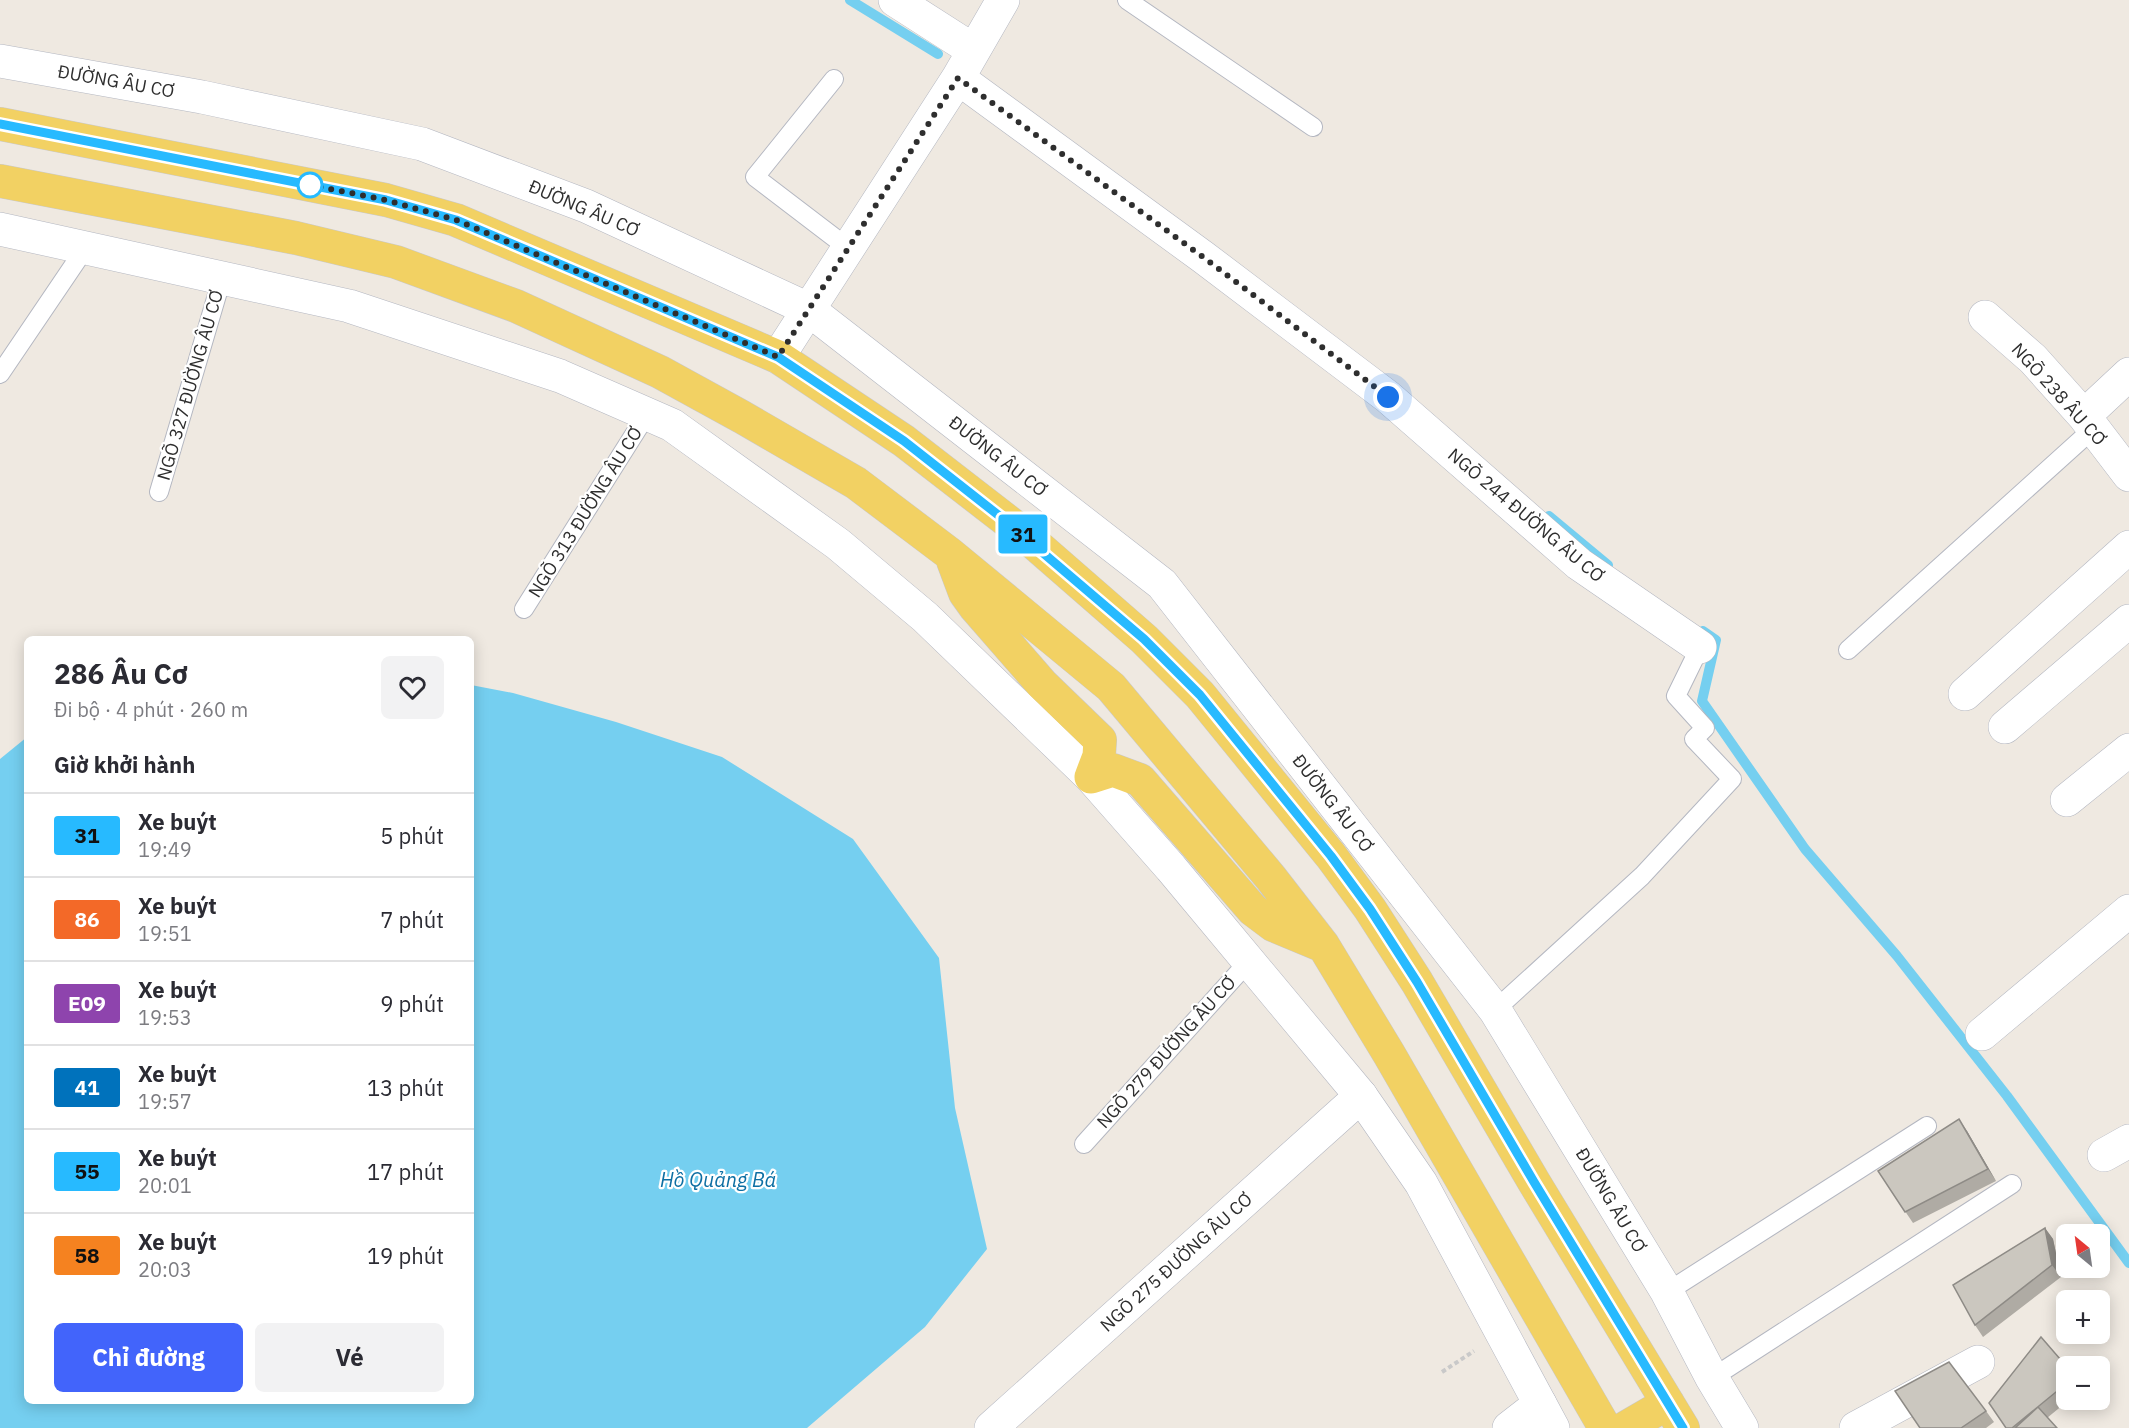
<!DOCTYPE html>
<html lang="vi">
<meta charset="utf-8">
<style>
body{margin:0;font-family:"IBM Plex Sans",sans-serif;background:#f2f2f3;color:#2b2b33;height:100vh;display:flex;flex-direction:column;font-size:22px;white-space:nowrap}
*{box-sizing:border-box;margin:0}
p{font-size:20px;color:#7c7c81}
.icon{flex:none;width:33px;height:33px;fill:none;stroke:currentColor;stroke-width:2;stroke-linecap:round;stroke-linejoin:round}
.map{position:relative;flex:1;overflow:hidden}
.drawer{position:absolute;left:24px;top:636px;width:450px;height:768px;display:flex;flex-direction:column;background:#fff;border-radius:9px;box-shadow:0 3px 15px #0003}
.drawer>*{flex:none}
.badge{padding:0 12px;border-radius:4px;font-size:21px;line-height:39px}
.needle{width:39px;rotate:331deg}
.tools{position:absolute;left:2056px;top:1224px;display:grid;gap:12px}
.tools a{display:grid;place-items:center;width:54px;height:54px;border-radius:9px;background:#fff;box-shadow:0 3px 15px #0003;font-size:30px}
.you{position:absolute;width:30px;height:30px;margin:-15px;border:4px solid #fff;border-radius:50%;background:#1a73e8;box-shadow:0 0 0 9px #1a73e833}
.map>.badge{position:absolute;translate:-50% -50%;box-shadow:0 0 0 3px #fff}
h2{padding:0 30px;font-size:22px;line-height:54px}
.round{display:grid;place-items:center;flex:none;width:63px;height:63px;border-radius:9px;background:#f2f2f3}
.overview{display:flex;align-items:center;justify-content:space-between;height:102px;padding:0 30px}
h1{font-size:28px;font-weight:800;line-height:45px}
.action{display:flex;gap:12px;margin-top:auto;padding:12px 30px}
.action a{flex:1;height:69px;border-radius:9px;background:#4264fb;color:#fff;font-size:24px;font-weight:800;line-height:69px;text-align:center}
.action a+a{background:#f2f2f3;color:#2b2b33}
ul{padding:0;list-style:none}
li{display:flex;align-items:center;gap:18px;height:84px;padding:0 30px;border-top:2px solid #e1e1e2}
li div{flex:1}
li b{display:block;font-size:22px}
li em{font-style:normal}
li .badge{min-width:66px;font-weight:700;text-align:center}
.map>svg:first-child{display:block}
.water{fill:#75cff0}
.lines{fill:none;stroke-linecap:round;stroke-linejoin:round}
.stream{stroke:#75cff0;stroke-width:10}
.lane-casing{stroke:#b4b7c1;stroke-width:20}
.street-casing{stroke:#b4b7c1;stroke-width:34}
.secondary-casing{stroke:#b4b7c1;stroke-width:34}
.primary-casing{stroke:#c9c9c9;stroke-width:34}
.path{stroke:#c9c9c9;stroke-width:4;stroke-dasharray:4.5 3;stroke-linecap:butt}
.lane{stroke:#fff;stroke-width:18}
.street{stroke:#fff;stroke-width:33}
.secondary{stroke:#fff;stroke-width:33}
.primary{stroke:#f2d163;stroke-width:33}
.wall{fill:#afaba4}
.shaded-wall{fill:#8e8b86}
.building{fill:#cbc7bf;stroke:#8e8b86;stroke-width:1.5}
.line-casing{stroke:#fff;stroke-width:14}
.line{stroke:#27baff;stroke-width:9}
.walk{stroke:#2e2e2e;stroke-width:6;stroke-dasharray:0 10.8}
.stop-dot{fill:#fff;stroke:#27baff;stroke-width:3}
.labels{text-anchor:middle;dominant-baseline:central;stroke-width:4.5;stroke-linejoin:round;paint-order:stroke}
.street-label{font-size:18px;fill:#2e2e2e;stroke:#fff}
.water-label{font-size:20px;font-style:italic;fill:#0d6fa3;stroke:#fff}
</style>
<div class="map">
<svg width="2129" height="1428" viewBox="0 0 2129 1428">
<rect width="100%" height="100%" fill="#efe9e1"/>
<path class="water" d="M471 685 513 693 616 722 722 757 853 839 939 958 955 1108 987 1249 925 1327 807 1428H0V759L27 737V1401H471Z"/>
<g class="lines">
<path class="stream" d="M850 0 938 54
M1549 516 1608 565
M1703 631 1716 640 1702 701 1805 849 1897 956 2007 1096 2129 1263"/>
<g class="lane-casing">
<path id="lane" d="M1127 0 1313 127
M834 79 755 177 848 248
M0 374 86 247
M159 492 222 278
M524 609 647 414
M1848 650 2094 428
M1495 1010 1642 876 1732 779 1694 739 1705 728 1676 696 1700 647
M1084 1144 1249 961
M1667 1292 1927 1126
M1712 1378 2012 1184"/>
</g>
<g class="street-casing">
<path id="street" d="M895 0 973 50
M958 78 1203 257 1388 397 1579 564 1700 647
M1985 317 2033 359 2084 416 2129 475
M778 357 958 78 1003 0
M2084 416 2129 374
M1965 694 2129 547
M2005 727 2129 621
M2067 800 2129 750
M1982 1034 2129 911
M2104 1155 2129 1141
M991 1428 1361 1096
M1509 1428 1540 1404
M1856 1428 1978 1362"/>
</g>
<g class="secondary-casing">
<path id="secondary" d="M0 61 202 97 422 144 586 206 808 309 1162 584 1495 1010 1667 1292 1712 1378 1742 1428
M0 229 349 306 560 376 672 425 838 544 925 617 1091 777 1171 868 1361 1096 1421 1183 1553 1428"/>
</g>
<g class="primary-casing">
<path id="primary" d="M0 124 386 200 456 220 778 357 904 441 1019 530 1144 639 1200 695 1331 856 1370 909 1417 982 1534 1182 1683 1428
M0 181 296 238 396 262 516 306 660 372 742 417 856 483 950 554 1111 687 1271 878 1323 945 1389 1054 1605 1428
M953 561 965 593 975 607 1042 684 1100 740 1099 756 1091 777
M1091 777 1113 770 1140 780 1253 910 1273 925 1321 945
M1625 1428 1668 1403"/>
</g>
<path class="path" d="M1442 1372 1474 1351"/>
<use href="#lane" class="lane"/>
<use href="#street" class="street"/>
<use href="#secondary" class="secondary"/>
<use href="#primary" class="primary"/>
</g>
<path class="wall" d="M1967 1131 1996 1181 1913 1223 1878 1171Z
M2045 1228 2053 1239 2061 1277 1983 1337 1975 1325Z
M2067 1367V1400H2069L2047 1418 2057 1428H2006Z
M1986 1411 1994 1422 1986 1428H1920Z"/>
<path class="shaded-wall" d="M1959 1119 1967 1131 1996 1181 1988 1169Z
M2045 1228 2053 1239 2061 1277 2052 1265Z"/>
<path class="building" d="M1959 1119 1988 1169 1905 1212 1878 1171Z
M2045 1228 2052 1265 1975 1325 1953 1285Z
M2041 1337 2067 1367V1383L2012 1428H2006L1989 1403Z
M1949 1362 1986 1411 1961 1428H1920L1895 1391Z
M2038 1407 2057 1428H2015Z"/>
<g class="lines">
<g class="line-casing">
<path id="line" d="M0 124 386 200 456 220 778 357 904 441 1002 518 1144 639 1200 695 1331 856 1370 909 1417 982 1534 1182 1683 1428"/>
</g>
<use href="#line" class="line"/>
<path class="walk" d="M310 185 386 200 456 220 778 357 958 78 1203 257 1388 397"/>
</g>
<circle class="stop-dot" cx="310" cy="185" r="12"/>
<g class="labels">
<g class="street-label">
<text transform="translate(116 81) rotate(10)">ĐƯỜNG ÂU CƠ</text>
<text transform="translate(584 208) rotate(23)">ĐƯỜNG ÂU CƠ</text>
<text transform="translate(190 385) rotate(-74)">NGÕ 327 ĐƯỜNG ÂU CƠ</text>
<text transform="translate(2059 394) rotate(48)">NGÕ 238 ÂU CƠ</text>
<text transform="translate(998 456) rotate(38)">ĐƯỜNG ÂU CƠ</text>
<text transform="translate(585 512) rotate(-58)">NGÕ 313 ĐƯỜNG ÂU CƠ</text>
<text transform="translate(1526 515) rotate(40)">NGÕ 244 ĐƯỜNG ÂU CƠ</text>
<text transform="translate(1333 803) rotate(52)">ĐƯỜNG ÂU CƠ</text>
<text transform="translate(1166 1052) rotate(-48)">NGÕ 279 ĐƯỜNG ÂU CƠ</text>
<text transform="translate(1611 1200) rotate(59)">ĐƯỜNG ÂU CƠ</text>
<text transform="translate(1176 1262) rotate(-42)">NGÕ 275 ĐƯỜNG ÂU CƠ</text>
</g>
<g class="water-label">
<text x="718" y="1179">Hồ Quảng Bá</text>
</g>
</g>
</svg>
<div class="tools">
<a><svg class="needle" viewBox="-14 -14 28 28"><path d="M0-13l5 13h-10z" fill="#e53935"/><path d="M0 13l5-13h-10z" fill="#7c7c81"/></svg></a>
<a>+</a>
<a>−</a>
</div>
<div class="you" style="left:1388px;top:397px"></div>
<b class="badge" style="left:1023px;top:534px;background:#27baff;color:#111">31</b>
<section class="drawer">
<div class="overview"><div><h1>286 Âu Cơ</h1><p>Đi bộ · 4 phút · 260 m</p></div><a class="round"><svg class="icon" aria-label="heart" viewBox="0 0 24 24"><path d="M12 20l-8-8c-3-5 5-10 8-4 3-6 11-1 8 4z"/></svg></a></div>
<h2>Giờ khởi hành</h2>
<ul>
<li><span class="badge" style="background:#27baff;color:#111">31</span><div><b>Xe buýt</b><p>19:49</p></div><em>5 phút</em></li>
<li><span class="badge" style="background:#f36928;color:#fff">86</span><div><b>Xe buýt</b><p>19:51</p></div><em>7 phút</em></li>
<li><span class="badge" style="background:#8e44ad;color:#fff">E09</span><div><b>Xe buýt</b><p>19:53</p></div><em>9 phút</em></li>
<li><span class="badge" style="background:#0072bc;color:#fff">41</span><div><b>Xe buýt</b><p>19:57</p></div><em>13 phút</em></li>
<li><span class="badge" style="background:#27baff;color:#111">55</span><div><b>Xe buýt</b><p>20:01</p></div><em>17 phút</em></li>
<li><span class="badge" style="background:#f58220;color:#111">58</span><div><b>Xe buýt</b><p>20:03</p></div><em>19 phút</em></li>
</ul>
<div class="action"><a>Chỉ đường</a><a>Vé</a></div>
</section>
</div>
